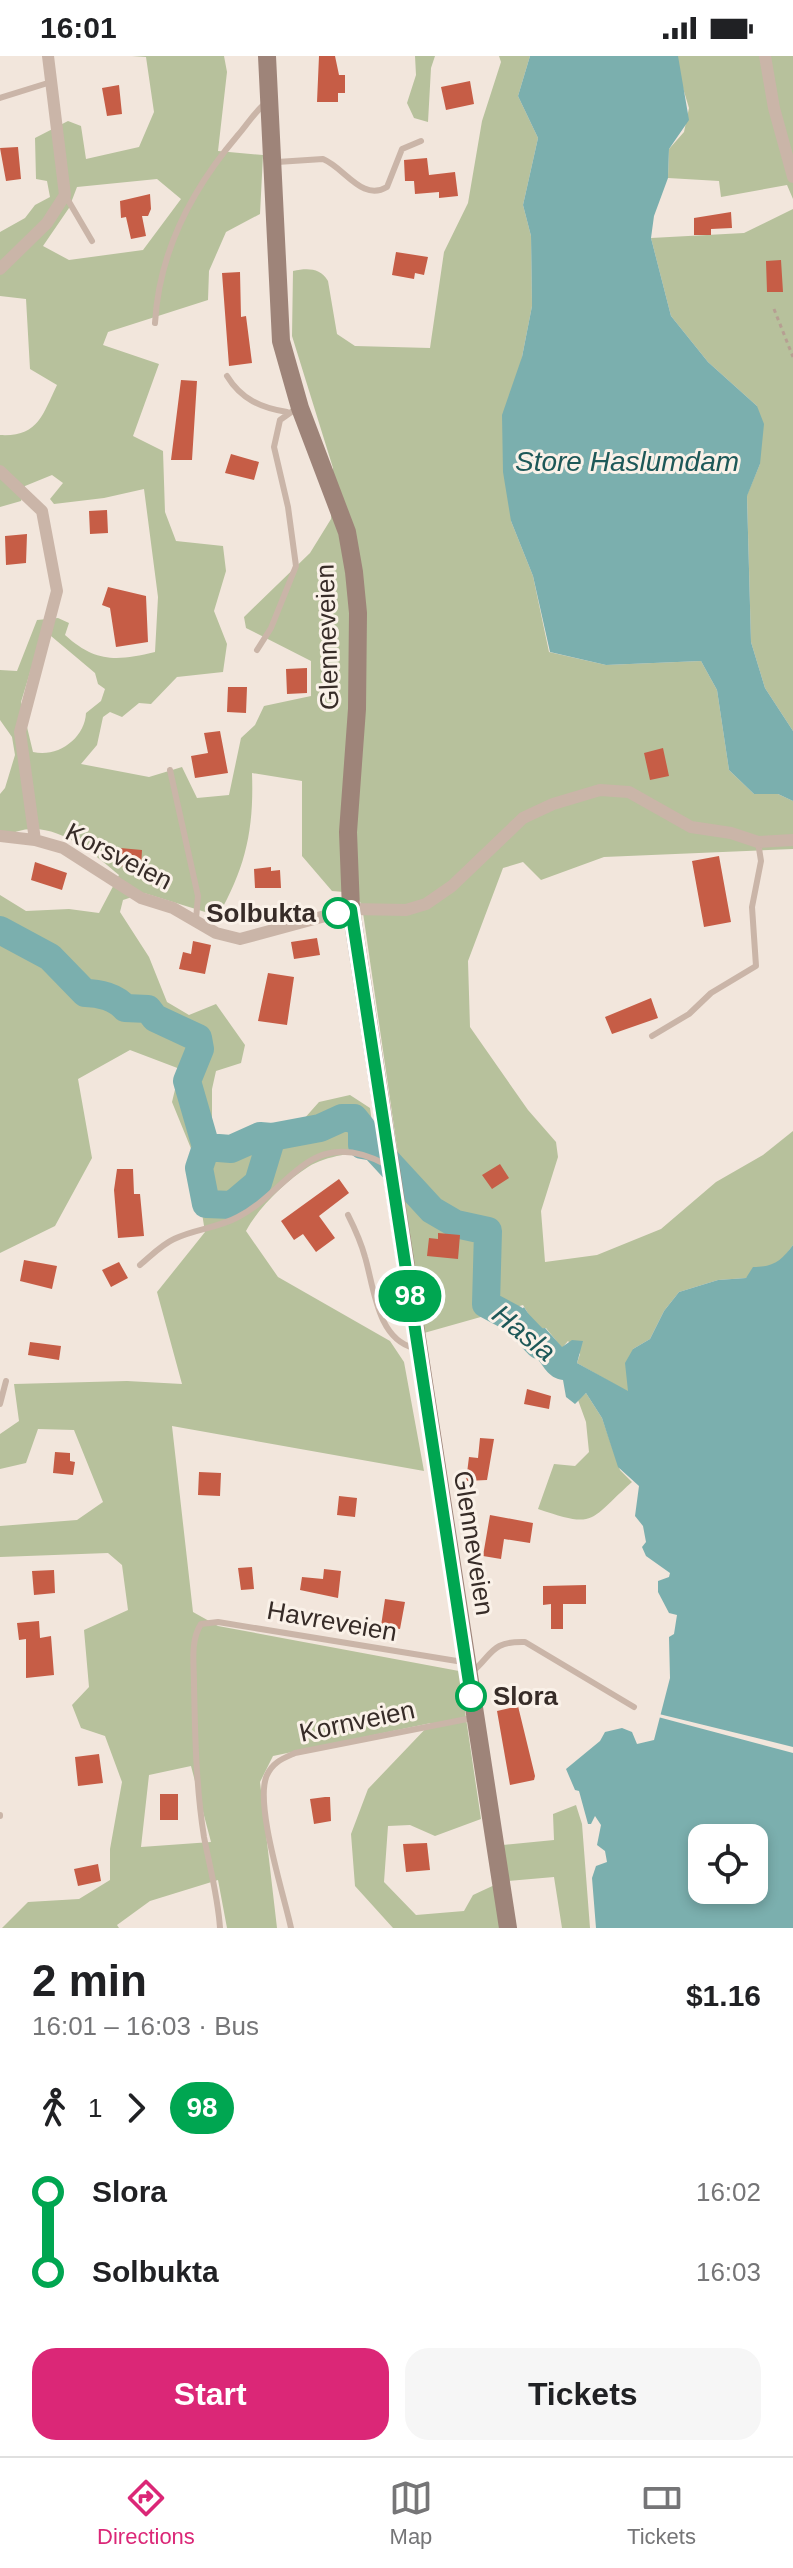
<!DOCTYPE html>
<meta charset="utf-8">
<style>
body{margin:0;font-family:Arial,sans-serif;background:#f6f6f6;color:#202124;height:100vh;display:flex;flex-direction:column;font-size:30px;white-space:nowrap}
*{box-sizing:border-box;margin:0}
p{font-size:26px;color:#757577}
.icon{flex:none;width:44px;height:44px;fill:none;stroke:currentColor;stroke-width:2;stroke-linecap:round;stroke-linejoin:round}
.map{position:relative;height:1872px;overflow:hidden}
.drawer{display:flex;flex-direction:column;background:#fff;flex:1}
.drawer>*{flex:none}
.badge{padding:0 16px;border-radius:26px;font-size:28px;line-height:52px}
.fabs{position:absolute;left:688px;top:1768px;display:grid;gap:16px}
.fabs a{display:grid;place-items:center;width:80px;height:80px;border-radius:16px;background:#fff;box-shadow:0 4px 12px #0003;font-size:40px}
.map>.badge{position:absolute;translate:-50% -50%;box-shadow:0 0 0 4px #fff}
.legs{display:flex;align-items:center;gap:12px;height:88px;padding:0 32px;font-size:26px}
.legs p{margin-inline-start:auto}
.headline{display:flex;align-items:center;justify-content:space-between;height:136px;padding:0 32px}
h1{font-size:44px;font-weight:700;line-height:60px}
.button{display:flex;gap:16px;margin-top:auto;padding:16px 32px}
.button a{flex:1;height:92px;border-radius:24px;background:#db2777;color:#fff;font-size:32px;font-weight:700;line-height:92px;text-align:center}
.button a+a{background:#f6f6f6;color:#202124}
ul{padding:0 32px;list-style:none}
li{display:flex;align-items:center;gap:28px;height:80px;font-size:30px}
li i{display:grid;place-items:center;width:12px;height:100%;margin:0 10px;background:currentColor}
li i::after{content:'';width:20px;height:20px;margin:-10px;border:6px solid;border-radius:50%;background:#fff}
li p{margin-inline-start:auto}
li:first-child i{background:linear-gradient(#0000 50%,currentColor 0)}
li:last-child i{background:linear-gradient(currentColor 50%,#0000 0)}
.status{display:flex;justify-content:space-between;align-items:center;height:56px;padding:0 40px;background:#fff;direction:ltr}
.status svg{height:22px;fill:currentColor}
.tabs{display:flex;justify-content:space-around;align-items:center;height:112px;border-top:2px solid #e0e0e0;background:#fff;font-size:22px;color:#757577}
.tabs a{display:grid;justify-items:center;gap:4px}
.tabs .current{color:#db2777}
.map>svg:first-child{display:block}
.green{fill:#b7c19c;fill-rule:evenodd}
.water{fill:#7bafae;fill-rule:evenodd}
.pier{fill:#f2e6dc}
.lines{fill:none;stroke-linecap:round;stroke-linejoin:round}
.river{stroke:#7bafae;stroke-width:28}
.building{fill:#c65d46}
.path{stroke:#b69f92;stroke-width:3;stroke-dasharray:4 4;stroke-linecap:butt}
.lane{stroke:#cab5a8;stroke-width:6}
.street{stroke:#cab5a8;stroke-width:12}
.secondary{stroke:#9e8479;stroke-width:18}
.line-1-casing{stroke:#fff;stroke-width:18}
.line-1{stroke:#00a651;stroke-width:12}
.stop-1-dot{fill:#fff;stroke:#00a651;stroke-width:4}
.labels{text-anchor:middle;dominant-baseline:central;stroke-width:6;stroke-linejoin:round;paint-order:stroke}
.street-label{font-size:26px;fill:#372c28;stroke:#faf1e8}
.stop-label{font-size:26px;font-weight:bold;fill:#372c28;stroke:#faf1e8;text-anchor:end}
.water-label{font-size:28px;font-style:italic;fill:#1d5858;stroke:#faf1e8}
</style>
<div class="status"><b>16:01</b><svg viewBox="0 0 49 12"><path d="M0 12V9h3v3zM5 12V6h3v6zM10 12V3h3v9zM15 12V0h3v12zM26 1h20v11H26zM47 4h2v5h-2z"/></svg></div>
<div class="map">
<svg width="793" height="1872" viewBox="0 0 793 1872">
<rect width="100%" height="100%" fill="#f2e6dc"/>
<path class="green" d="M132 0H224L227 16 218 95 263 99 260 158 226 176 209 215 208 244 108 276 103 289 159 308 133 380 163 395 165 456 176 485 223 490 226 515 214 555 227 588 223 616 177 621 151 648 139 647 122 661 110 656 103 661 97 689 81 708 149 721 182 711 197 742 229 739 241 682 255 669 264 650 311 640V605L246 572 244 561 310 497 331 463 333 412 292 280 293 215C308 212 320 212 328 225L337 278 355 290 430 292 444 196 468 147 482 65 501 6 499 0H530L518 40 538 82 523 149 531 180 532 250 522 301 511 465 533 520 549 596 606 609 701 605 717 634 729 714 754 738H778L793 745V793L604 801 541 824 523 806 503 812 468 905 470 971 528 1054 556 1086 558 1101 541 1155 545 1206 597 1199 661 1173 716 1126 763 1099 793 1075V1189L782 1204 746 1222 718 1224 679 1236 664 1255 650 1283 633 1293 628 1336 577 1307 580 1298 568 1285 562 1292 546 1272 538 1274 523 1249 424 1277 362 850 356 837 332 835 302 800V725L252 717C254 773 246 811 218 860L144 837 123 844 120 856 149 901 167 946 189 959 216 948 245 989 241 1007 216 1015 212 1033V1082L231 1084 303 1064 319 1046 350 1039 370 1052 376 1094C355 1097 327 1099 308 1111 286 1125 258 1152 246 1175L278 1221 390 1285 404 1306 424 1415 172 1370 193 1556 218 1570 459 1615 481 1763 435 1780 410 1769 388 1770 384 1826 416 1859 464 1855 473 1839 501 1826 508 1872H393L355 1830 351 1778 368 1733 431 1667 273 1700 260 1726 277 1872H227L218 1824 150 1845 117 1869 119 1872H2L28 1846 79 1843 110 1824V1793L122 1726 105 1680 81 1672 72 1649 89 1631 84 1574 128 1554 122 1509 108 1497 0 1501V1470L77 1464 103 1446 74 1374 38 1373 26 1407 0 1413V1378L19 1365 14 1328 127 1325 182 1328 157 1236 205 1176 192 1095 172 1046 180 1013 130 994 78 1023 92 1102 55 1170 0 1197V839L26 855 69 853 99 857 119 819C87 792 43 754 0 784V738L5 732 15 699 12 681 0 664V614L17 615 37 564 58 562 69 567 65 579C96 607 117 605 155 596L158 541 144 433 104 442 54 448 50 443 63 427 52 419 25 430 21 445 0 451V379C38 381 42 360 57 329L30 313 26 243 0 240V176L25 162 35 149 50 141 47 125 36 123 35 82 68 65 81 70 86 103 139 91 154 56 146 1ZM157 123 181 143 143 194 69 204 43 190 69 152 77 131ZM42 577 51 580 95 617 98 628 105 633 101 645 86 657C85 682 58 702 33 696L21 646ZM191 1710 211 1786 141 1791 149 1719Z
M415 0H435L431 12 428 66 414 62 407 47 416 19Z
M678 0H793V143L787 129 721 141 719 125 668 122 669 93 684 76 689 52 677 12Z
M793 153V675L765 632 751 586 747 439 760 408 757 350 708 306 671 260 651 182 744 177Z
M586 1337 602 1362 620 1414 632 1426C588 1465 597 1473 538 1453L554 1408 575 1410 589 1396 586 1366 578 1344Z
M576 1749 582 1768 590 1872H562L554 1821 508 1825 503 1789 554 1784 553 1758Z"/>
<path class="water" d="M530 0H678L689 64 669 93 668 122 654 160 651 182 671 260 708 306 757 350 764 368 760 408 747 440 751 586 765 632 793 675V745L778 738H754L729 714 717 634 701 605 606 609 550 596 533 520 511 465 503 416 502 359 522 301 532 250 531 180 523 149 538 82 518 40Z
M793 1189V1872H596L592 1822 596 1810 607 1806 605 1795 597 1789 601 1769 595 1760 591 1768H588L579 1735 575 1734 566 1713 600 1685 605 1676 622 1672 632 1676 637 1688 654 1684 670 1622 669 1581 674 1578 677 1559 669 1557 658 1536V1525L669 1521 670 1517 646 1500 642 1491 646 1486 643 1470 635 1460 639 1430 618 1411 602 1362 586 1337 575 1348 566 1341 563 1324C547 1322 544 1309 534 1299 525 1290 517 1290 510 1278L514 1263 524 1251 538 1273 545 1272 562 1291 572 1284 583 1285 577 1307 628 1335 625 1307 633 1293 650 1283 664 1255 679 1236 718 1224 746 1222 753 1211C774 1211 781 1205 793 1189ZM702 1782H754V1834H702Z"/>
<path class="pier" d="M659 1658 793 1691V1697L658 1661Z"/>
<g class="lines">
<path class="river" d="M0 874 50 901 85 937C99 937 116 941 125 952L148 953 155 962 198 982 200 993 187 1025 206 1091 231 1093 260 1080 272 1081 320 1072 342 1062H354L362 1072V1089L374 1091 432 1154 456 1168 488 1175 486 1248 514 1263 539 1289
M206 1091 199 1112 206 1148 232 1149 258 1127 272 1081"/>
</g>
<path class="building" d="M319 0H335L339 19H345V37H338V46H317Z
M470 25 474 48 446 54 441 31Z
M119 29 122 58 107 60 102 32Z
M18 91 21 123 6 125 0 92Z
M427 102 429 119 455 116 458 140 439 142V136L415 138 414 125H405L404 104Z
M150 138 151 153 148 160H142L146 180 131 183 126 161 121 162 120 145Z
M731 156 732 172 711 173V179H694V162Z
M396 196 428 201 424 219 415 217 414 223 392 219Z
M781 204 783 236H767L766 205Z
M240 216 241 261 246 260 252 307 229 310 222 217Z
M181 324 197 325 192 404H171Z
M231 398 259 406 254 424 225 417Z
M107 454 108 477 90 478 89 455Z
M27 478 26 507 6 509 5 480Z
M108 531 146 540 148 586 116 591 110 552 102 549Z
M307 612V637L287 638 286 613Z
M228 631H247L246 657 227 656Z
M220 675 228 717 195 722 191 700 208 697 204 677Z
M663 692 669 720 650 724 644 697Z
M120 792 142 794 141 812 119 810Z
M719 800 731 866 704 871 692 805Z
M35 806 67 817 62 834 31 824Z
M271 811V815L280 814 281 832H255L254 813Z
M317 882 320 899 294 903 291 886Z
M193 885 211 889 205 918 179 913 183 896 191 898Z
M268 917 294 921 287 969 258 965Z
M651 942 658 962 612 978 605 961Z
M500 1108 509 1122 492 1133 482 1119Z
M117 1113H133L134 1138H140L144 1180 118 1182 114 1134Z
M339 1123 349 1137 319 1160 335 1182 316 1196 303 1178 294 1184 281 1165Z
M438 1177 460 1179 458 1203 427 1200 429 1182 438 1183Z
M24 1204 57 1210 52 1233 20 1225Z
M119 1206 128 1222 111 1231 102 1214Z
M30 1286 61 1290 59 1304 28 1299Z
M527 1333 551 1340 549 1353 524 1348Z
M480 1382 494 1383 487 1424 466 1425 469 1401 478 1402Z
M55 1396 70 1397V1405L75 1406 73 1419 53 1417Z
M199 1416 221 1417 220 1440 198 1439Z
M339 1440 357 1442 355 1461 337 1459Z
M490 1459 533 1467 530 1487 504 1483 501 1503 483 1500Z
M252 1511 254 1533 241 1534 238 1512Z
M324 1513 341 1515 338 1542 300 1534 302 1521 323 1523Z
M54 1514 55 1537 34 1539 32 1515Z
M586 1529V1548H563V1573H551V1548L543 1549V1530Z
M385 1543 405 1546 400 1573 381 1570Z
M39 1565 40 1582 51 1580 54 1619 26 1622V1583L19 1584 17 1567Z
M518 1650 535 1720 534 1724 510 1729 497 1655Z
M99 1698 103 1727 78 1730 75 1701Z
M160 1738H178V1764H160Z
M325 1741H330L331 1765 314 1768 310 1743Z
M427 1787 430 1814 406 1816 403 1788Z
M98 1808 101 1825 78 1830 74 1813Z"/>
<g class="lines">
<path class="path" d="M774 253 793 301"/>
<path class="lane" d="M0 42 51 26
M277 106 323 103C345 112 362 146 387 131L402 93 421 85
M65 139 92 185
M155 267C159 195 192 133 238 79 247 69 255 55 266 47
M227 320C241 343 261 352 287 356
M257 594 271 572 296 510 288 451 274 391 280 364 297 352
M170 714 198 840 196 863
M652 980 689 958 711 937 756 910 752 851 761 805 758 786
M348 1159C355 1173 361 1186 365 1201 374 1231 377 1283 414 1292
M140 1209C151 1200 161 1189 174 1183 194 1173 218 1172 238 1161 293 1132 310 1068 387 1109
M0 1348 6 1325
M471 1617C493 1599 490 1585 525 1586L634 1651
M0 1759V1760
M220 1872C218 1841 210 1812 204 1781 196 1731 195 1679 194 1628 194 1608 190 1585 201 1568L218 1566 463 1606
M291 1872C284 1839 254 1747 267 1719 273 1706 282 1703 295 1697L472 1662"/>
<path class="street" d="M765 0 774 52 793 121
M0 213 47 167 65 139 48 0
M0 415 42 455 57 535 20 676 35 784
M0 780 35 784 63 792 141 842 173 852 216 877 240 883 351 853 406 854 426 848 452 830 523 762 553 748 600 734 629 736 691 771 731 777 758 786 793 784"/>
<path class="secondary" d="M267 0 281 285 300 352 347 476 354 516 358 557 357 653 348 776 351 853 508 1872"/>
</g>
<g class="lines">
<g class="line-1-casing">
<path id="line-1" d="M338 857 351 853 471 1640"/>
</g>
<use href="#line-1" class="line-1"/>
</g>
<g class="stop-1-dot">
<circle cx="338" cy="857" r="14"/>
<circle cx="471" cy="1640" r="14"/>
</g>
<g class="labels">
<g class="street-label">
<text transform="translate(327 581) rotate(-92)">Glenneveien</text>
<text transform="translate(119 800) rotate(27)">Korsveien</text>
<text transform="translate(474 1487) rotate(81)">Glenneveien</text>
<text transform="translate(332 1565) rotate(10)">Havreveien</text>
<text transform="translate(357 1665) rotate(-12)">Kornveien</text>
</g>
<g class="stop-label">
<text x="316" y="857">Solbukta</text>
<text x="493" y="1640" text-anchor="start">Slora</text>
</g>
<g class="water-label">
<text x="627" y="405">Store Haslumdam</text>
<text transform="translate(524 1277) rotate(39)">Hasla</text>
</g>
</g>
</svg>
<div class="fabs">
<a><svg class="icon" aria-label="locate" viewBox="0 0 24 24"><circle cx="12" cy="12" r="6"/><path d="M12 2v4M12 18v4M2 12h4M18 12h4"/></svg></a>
</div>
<b class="badge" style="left:410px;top:1240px;background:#00a651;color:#fff">98</b>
</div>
<section class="drawer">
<div class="headline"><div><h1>2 min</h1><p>16:01 – 16:03 · Bus</p></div><b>$1.16</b></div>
<div class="legs"><svg class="icon" aria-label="walk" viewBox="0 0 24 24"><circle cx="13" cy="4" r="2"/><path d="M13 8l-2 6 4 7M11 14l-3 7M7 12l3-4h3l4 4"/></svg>1<svg class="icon" aria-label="forward" viewBox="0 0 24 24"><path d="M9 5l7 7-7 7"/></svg><b class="badge" style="background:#00a651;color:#fff">98</b></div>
<ul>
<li><i style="color:#00a651"></i><b>Slora</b><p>16:02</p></li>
<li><i style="color:#00a651"></i><b>Solbukta</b><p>16:03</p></li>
</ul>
<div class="button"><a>Start</a><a>Tickets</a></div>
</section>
<nav class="tabs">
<a class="current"><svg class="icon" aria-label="directions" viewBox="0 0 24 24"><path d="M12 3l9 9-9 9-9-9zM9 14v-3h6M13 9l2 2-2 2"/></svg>Directions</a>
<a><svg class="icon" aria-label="map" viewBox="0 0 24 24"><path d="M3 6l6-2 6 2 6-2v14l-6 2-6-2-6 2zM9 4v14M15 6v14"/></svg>Map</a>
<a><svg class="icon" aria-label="tickets" viewBox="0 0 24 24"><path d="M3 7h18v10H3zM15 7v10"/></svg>Tickets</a>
</nav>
